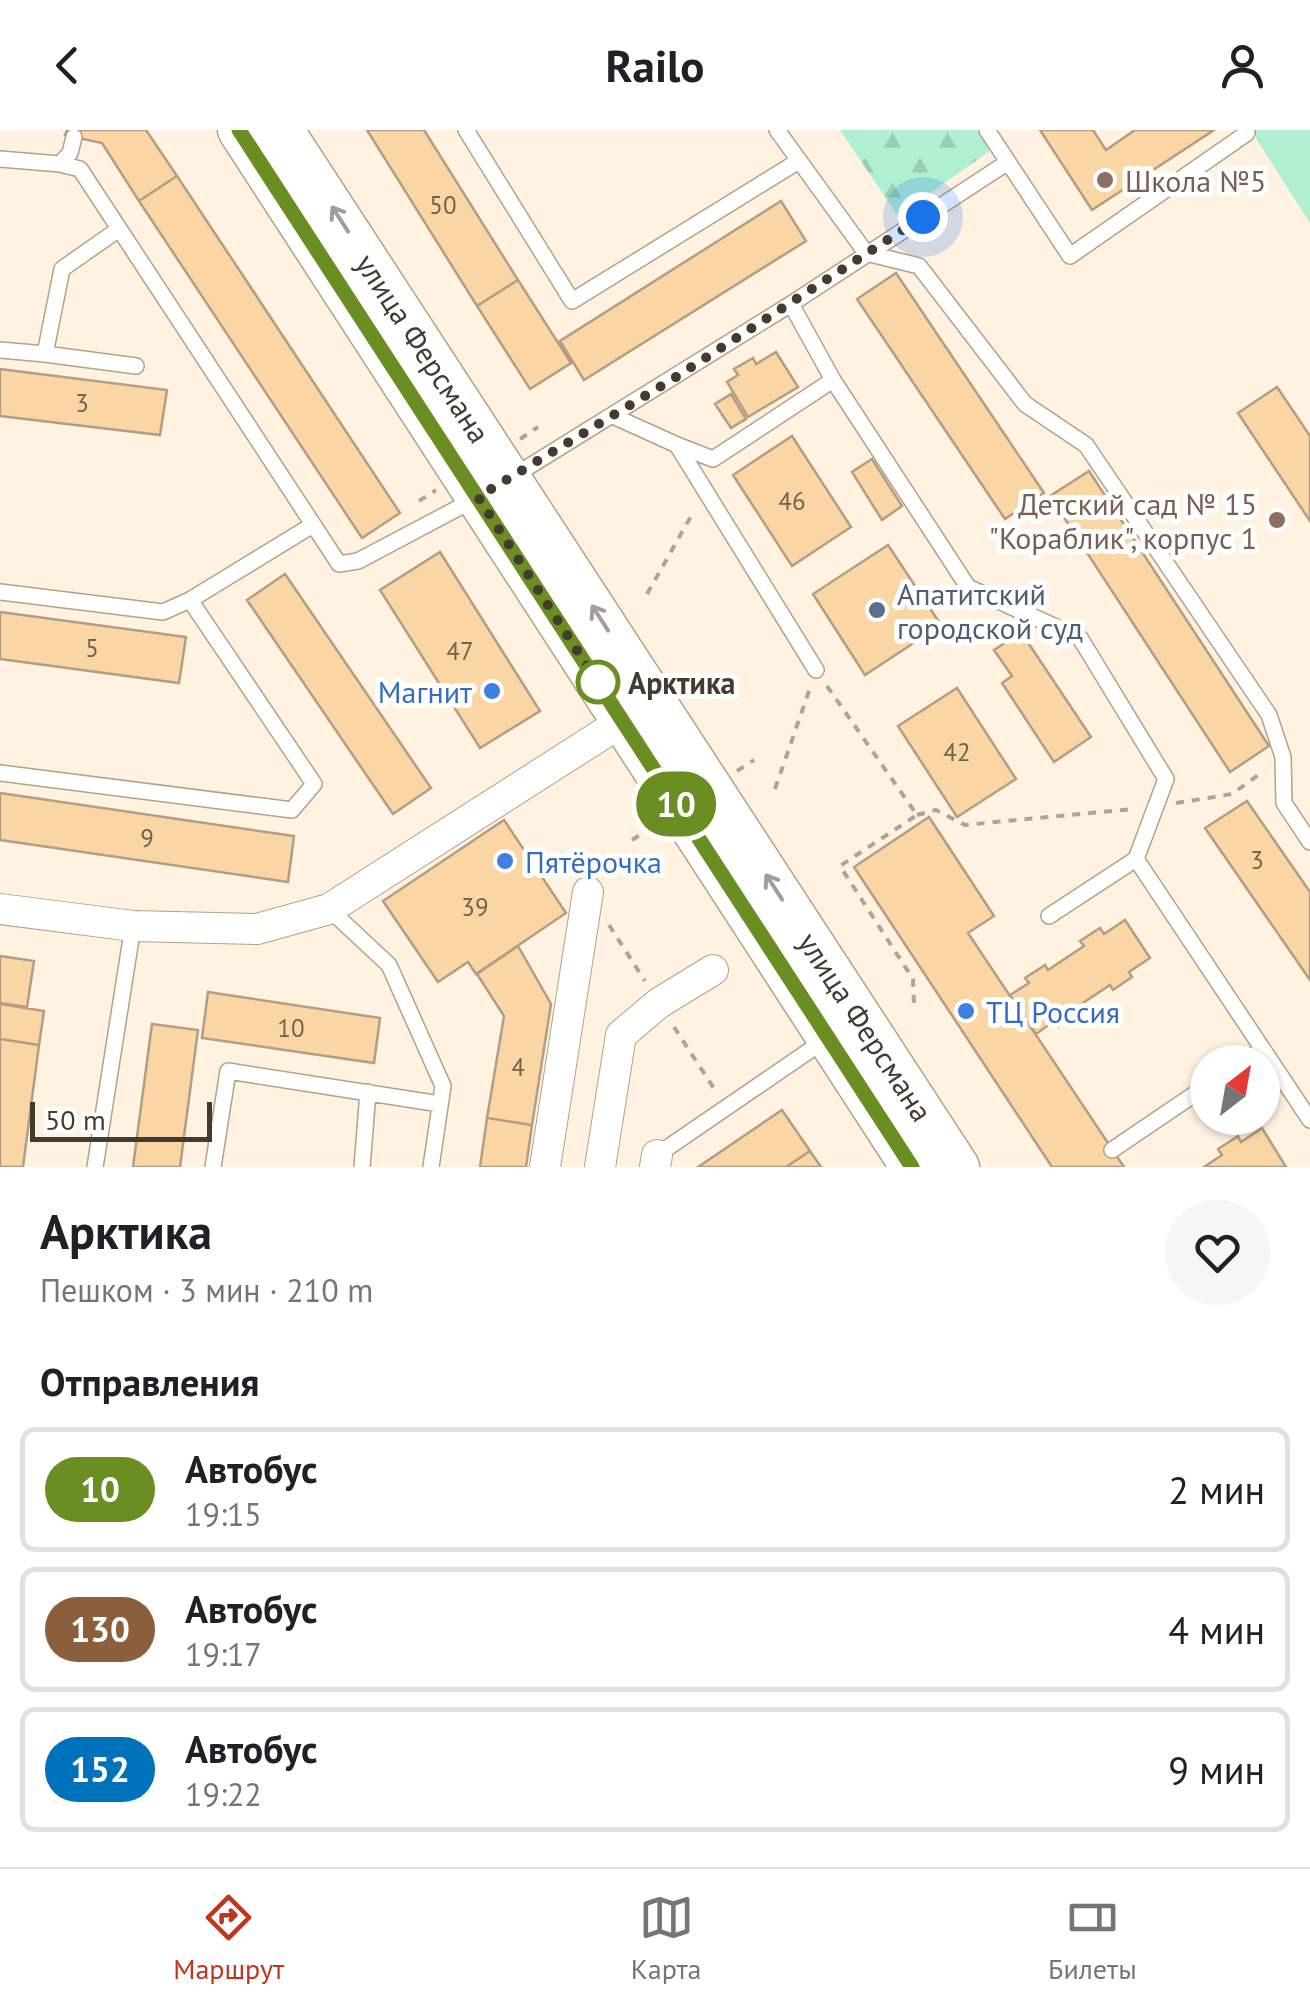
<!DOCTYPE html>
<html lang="ru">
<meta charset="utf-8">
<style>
body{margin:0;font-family:"PT Sans",sans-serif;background:#f6f6f6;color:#202124;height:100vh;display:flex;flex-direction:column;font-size:38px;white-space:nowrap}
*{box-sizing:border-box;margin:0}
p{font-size:32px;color:#757577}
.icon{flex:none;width:55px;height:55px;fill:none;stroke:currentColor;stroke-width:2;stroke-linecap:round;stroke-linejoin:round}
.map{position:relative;height:1037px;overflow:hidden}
.panel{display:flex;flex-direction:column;background:#fff;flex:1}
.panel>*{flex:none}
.badge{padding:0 20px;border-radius:32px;font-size:35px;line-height:65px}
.needle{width:65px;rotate:31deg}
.tools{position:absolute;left:1190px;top:915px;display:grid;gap:20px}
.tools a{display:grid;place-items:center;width:90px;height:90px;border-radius:50%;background:#fff;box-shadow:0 2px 8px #0004;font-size:50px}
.scale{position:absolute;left:30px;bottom:25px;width:182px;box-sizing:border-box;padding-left:10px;border:5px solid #433b30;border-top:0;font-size:28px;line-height:35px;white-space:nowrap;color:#433b30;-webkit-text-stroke:8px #fff;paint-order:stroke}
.you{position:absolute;width:50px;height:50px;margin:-25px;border:8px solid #fff;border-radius:50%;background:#1a73e8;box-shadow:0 0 0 15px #1a73e833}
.map>.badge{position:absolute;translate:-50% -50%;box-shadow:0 0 0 5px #fff}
h2{padding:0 40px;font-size:38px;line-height:90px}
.round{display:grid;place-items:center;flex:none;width:105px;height:105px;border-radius:52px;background:#f6f6f6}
.headline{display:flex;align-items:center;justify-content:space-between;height:170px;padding:0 40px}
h1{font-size:48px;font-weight:600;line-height:75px}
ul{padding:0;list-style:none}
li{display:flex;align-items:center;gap:30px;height:125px;margin:0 20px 15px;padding:0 20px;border:5px solid #e0e0e0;border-radius:15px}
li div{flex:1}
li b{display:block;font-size:38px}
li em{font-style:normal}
li .badge{min-width:110px;font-weight:700;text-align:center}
header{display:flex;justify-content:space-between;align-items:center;height:130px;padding:0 40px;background:#fff;font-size:45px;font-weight:600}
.tabs{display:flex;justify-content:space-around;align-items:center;height:140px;border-top:2px solid #e0e0e0;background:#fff;font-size:28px;color:#757577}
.tabs a{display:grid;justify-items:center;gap:5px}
.tabs .on{color:#c0351d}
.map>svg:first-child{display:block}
.green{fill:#b0efd1}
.forest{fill:url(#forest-firs)}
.building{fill:#fbd6a5;stroke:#b29e84;stroke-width:2.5}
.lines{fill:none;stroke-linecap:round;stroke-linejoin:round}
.lane-casing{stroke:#b5a186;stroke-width:18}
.street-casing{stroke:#b5a186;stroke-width:32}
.secondary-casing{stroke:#b5a186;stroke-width:45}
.path{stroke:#aea395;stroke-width:4;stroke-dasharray:8 8;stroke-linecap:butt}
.lane{stroke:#fff;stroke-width:15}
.street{stroke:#fff;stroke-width:30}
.secondary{stroke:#fff;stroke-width:42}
.oneway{stroke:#a19d98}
.line-casing{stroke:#fff;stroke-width:22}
.line{stroke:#6b8e23;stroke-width:15}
.walk{stroke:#433b30;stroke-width:10;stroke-dasharray:0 18}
.education-dot{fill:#8d6e63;stroke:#fff;stroke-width:4}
.service-dot{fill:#5c6f8a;stroke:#fff;stroke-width:4}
.stop-dot{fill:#fff;stroke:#6b8e23;stroke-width:5}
.shop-dot{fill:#3f7fe0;stroke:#fff;stroke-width:4}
.labels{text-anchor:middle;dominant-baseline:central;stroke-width:10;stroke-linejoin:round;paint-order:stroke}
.number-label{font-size:25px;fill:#71624d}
.education-label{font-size:30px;fill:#785e54;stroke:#fff;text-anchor:start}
.street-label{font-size:30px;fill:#433b30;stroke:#fff}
.service-label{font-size:30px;fill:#4e5e75;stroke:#fff;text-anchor:start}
.stop-label{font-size:30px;font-weight:bold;fill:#433b30;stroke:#fff;text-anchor:start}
.shop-label{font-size:30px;fill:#366cbe;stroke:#fff;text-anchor:start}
</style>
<header><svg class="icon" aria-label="back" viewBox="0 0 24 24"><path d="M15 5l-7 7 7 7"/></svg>Railo<svg class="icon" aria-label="person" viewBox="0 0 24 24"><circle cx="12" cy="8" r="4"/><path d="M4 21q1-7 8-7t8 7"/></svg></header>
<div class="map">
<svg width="1310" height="1037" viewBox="0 0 1310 1037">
<defs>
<pattern id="forest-firs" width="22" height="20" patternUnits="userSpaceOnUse" patternTransform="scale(2.5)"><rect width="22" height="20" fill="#b0efd1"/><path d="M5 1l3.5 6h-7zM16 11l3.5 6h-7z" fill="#99ceb4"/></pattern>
</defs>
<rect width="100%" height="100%" fill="#fff2e1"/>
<path class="green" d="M1254 0H1310V93L1257 10Z"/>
<path class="forest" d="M840 0H977L991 20 898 86Z"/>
<path class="building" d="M67 0H146L177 46 139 71 102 13 65 5Z
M367 0H424L518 150 477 176Z
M1040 0H1093L1106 20 1135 0H1214L1092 80Z
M177 46 400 383 362 408 139 71Z
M781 71 806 111 584 250 560 211Z
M896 143 1044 363 1005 389 857 169Z
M518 150 571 233 530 259 477 176Z
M776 222 798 257 748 287 727 252 738 245 734 239 753 228 756 234Z
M0 239 167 260 160 305 0 286Z
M1277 257 1310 306V391L1238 283Z
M731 264 746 289 731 298 715 274Z
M792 306 851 397 792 436 733 345Z
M872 329 902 376 882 390 852 342Z
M1089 341 1269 616 1230 642 1050 366Z
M888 415 941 495 865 545 813 464Z
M440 422 540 581 480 618 380 460Z
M285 444 431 658 393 684 247 470Z
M0 482 186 507 179 553 0 529Z
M1021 502 1091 607 1054 632 1002 553 1012 546 994 520Z
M957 558 1016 649 957 687 898 596Z
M0 663 294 706 288 752 0 710Z
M1247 671 1310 762V850L1205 698Z
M929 687 994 786 968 803 1124 1037H1052L854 737Z
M504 690 566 783 476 844 468 832 438 852 383 771Z
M1125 790 1150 828 1129 842 1132 847 1113 860 1110 855 1074 879 1077 884 1058 897 1054 891 1036 904 1010 865 1029 853 1025 848 1045 835 1048 840 1084 816 1080 811 1100 798 1104 804Z
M518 816 551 874 532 995 487 988 504 886 477 844Z
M0 826 34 831 27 877 0 873Z
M208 862 380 888 374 933 202 908Z
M0 874 44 881 39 915 0 909Z
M152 894 198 900 180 1037H133Z
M0 909 39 915 23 1037H0Z
M782 980 810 1021 786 1037H698Z
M487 988 532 995 526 1037H480Z
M1262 998 1286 1037H1204L1222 1025 1218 1019 1238 1006 1241 1012Z
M810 1021 821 1037H786Z"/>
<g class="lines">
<g class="lane-casing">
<path id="lane" d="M466 0 572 171 797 32
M777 0 866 123 919 136 1025 274 1086 315 1269 585 1283 627 1284 673 1310 712
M987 0 1070 126 1247 3 1245 0
M0 29 60 34 70 23 74 7
M60 34 80 39 339 434 358 431 477 368
M119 99 62 139 45 224 136 236
M791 174 833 250 968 457 1080 508 1166 649 1136 729
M0 220 45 224
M613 286 677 315 816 540
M677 315 713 329 833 250
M512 347 791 174 1008 32
M0 462 163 482 190 470
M0 643 292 680 314 654 190 470 311 396
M329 779 389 835 443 956 431 1037
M1049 786 1136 729 1310 990
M1242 932 1262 920
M1112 1020 1208 955
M657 1025 825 910
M95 1037 133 796
M213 1037 228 941 440 974
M362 1037 368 962"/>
</g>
<g class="street-casing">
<path id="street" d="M0 779 133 796 257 799 329 779 623 591
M545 1037 588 762
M600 1037 621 905 659 873 713 840
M655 1037 657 1025"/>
</g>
<g class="secondary-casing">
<g id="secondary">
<path d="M239 0 912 1037"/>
<path id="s1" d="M282 0 958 1037"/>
</g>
</g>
<path class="path" d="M520 309 538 297
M419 371 436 360
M647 464 694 381
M827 556 917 685 840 736 913 849 914 875
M737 641 754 630
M775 659 810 558
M1176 673 1232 664 1264 641
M917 685 936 680 965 695 1132 679
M632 710 652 697
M609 795 645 851
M674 897 715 960"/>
<use href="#lane" class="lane"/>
<use href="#street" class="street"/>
<use href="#secondary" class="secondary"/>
</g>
<defs><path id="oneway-shaft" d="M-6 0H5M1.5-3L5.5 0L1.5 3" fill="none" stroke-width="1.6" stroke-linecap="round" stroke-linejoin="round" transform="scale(2.5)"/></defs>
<g class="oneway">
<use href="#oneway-shaft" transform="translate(340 89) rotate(-123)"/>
<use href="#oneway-shaft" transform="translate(600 488) rotate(-123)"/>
<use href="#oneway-shaft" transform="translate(774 757) rotate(-123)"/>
</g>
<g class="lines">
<g class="line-casing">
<path id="line" d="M239 0 912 1037"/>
</g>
<use href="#line" class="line"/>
<path class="walk" d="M598 552 602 559 478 367 673 249 923 87"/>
</g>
<g class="education-dot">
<circle cx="1105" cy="50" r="10"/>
<circle cx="1277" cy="390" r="10"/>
</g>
<circle class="service-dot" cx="877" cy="480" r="10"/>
<circle class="stop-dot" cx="598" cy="552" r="20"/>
<g class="shop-dot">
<circle cx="492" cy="561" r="10"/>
<circle cx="505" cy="731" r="10"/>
<circle cx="966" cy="881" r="10"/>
</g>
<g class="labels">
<g class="number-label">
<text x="443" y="75">50</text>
<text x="82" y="273">3</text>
<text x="792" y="371">46</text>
<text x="92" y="518">5</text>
<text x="460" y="521">47</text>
<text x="957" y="622">42</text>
<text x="147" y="708">9</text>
<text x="1257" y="730">3</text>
<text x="475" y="777">39</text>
<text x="291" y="898">10</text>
<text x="518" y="937">4</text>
</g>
<g class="education-label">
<text x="1125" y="50">Школа №5</text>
<text x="1257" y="373" text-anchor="end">Детский сад № 15<tspan x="1257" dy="34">"Кораблик", корпус 1</tspan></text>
</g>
<g class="street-label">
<text stroke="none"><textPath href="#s1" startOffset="260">улица Ферсмана</textPath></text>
<text stroke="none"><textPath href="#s1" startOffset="1070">улица Ферсмана</textPath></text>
</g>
<g class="service-label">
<text x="897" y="463">Апатитский<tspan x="897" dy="34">городской суд</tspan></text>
</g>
<g class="stop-label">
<text x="628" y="552">Арктика</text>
</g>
<g class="shop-label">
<text x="472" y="561" text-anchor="end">Магнит</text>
<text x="525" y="731">Пятёрочка</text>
<text x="986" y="881">ТЦ Россия</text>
</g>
</g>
</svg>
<div class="tools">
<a><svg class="needle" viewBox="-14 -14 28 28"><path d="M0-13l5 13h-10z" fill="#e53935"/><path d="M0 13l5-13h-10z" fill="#757577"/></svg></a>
</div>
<div class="scale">50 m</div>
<div class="you" style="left:923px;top:87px"></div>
<b class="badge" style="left:676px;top:674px;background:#6b8e23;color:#fff">10</b>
</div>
<section class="panel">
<div class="headline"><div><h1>Арктика</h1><p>Пешком · 3 мин · 210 m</p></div><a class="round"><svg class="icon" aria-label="heart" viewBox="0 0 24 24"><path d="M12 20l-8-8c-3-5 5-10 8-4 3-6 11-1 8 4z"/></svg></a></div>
<h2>Отправления</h2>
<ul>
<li><span class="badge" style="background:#6b8e23;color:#fff">10</span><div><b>Автобус</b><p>19:15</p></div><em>2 мин</em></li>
<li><span class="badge" style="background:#8b5e3c;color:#fff">130</span><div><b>Автобус</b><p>19:17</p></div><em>4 мин</em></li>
<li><span class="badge" style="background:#0072bc;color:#fff">152</span><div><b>Автобус</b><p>19:22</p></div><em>9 мин</em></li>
</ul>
</section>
<nav class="tabs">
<a class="on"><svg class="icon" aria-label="directions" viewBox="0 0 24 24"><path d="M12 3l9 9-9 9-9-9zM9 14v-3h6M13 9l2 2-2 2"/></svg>Маршрут</a>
<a><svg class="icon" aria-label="map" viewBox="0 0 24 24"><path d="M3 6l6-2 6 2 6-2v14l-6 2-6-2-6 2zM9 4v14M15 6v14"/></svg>Карта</a>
<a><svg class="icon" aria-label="tickets" viewBox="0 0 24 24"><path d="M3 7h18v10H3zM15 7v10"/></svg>Билеты</a>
</nav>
